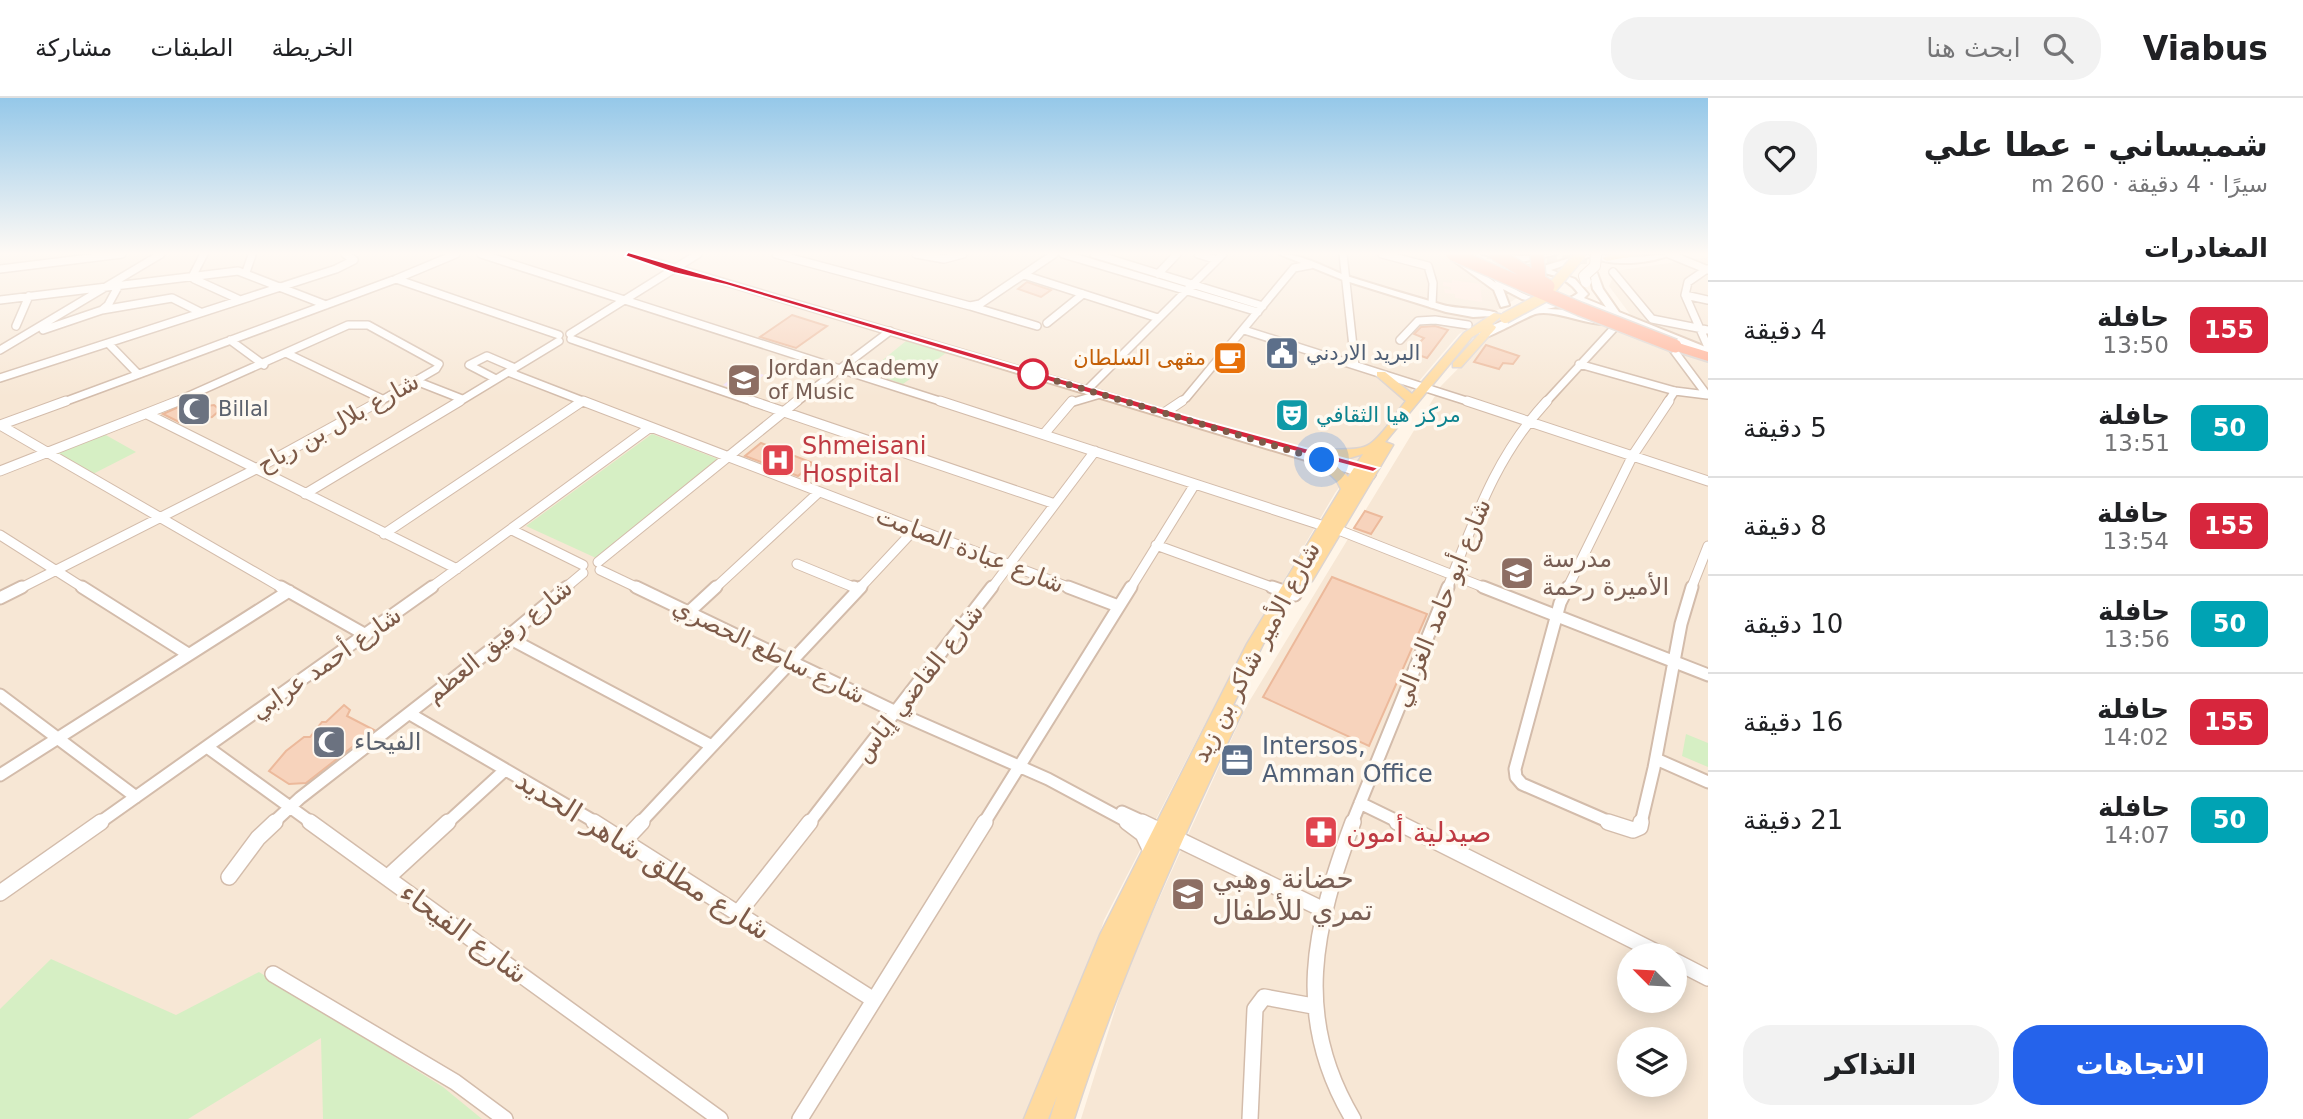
<!DOCTYPE html>
<html lang="ar">
<meta charset="utf-8">
<style>
body{margin:0;font-family:"DejaVu Sans","Noto Naskh Arabic",sans-serif;background:#f2f2f2;color:#202124;direction:rtl;height:100vh;display:flex;flex-direction:column;font-size:26px;white-space:nowrap}
*{box-sizing:border-box;margin:0}
p{font-size:23px;color:#757577}
.icon{flex:none;width:38px;height:38px;fill:none;stroke:currentColor;stroke-width:2;stroke-linecap:round;stroke-linejoin:round}
.map{position:relative;flex:1;overflow:hidden;direction:ltr}
.drawer{display:flex;flex-direction:column;background:#fff;width:595px}
.drawer>*{flex:none}
.badge{padding:0 14px;border-radius:10px;font-size:24px;line-height:46px}
.needle{width:46px;rotate:294deg}
.tools{position:absolute;left:1617px;top:845px;display:grid;gap:14px}
.tools a{display:grid;place-items:center;width:70px;height:70px;border-radius:50%;background:#fff;box-shadow:0 4px 18px #0003;font-size:35px}
.you{position:absolute;width:35px;height:35px;margin:-18px;border:5px solid #fff;border-radius:50%;background:#1a73e8;box-shadow:0 0 0 10px #1a73e833}
.map>.badge{position:absolute;translate:-50% -50%;box-shadow:0 0 0 4px #fff}
h2{padding:0 35px;font-size:26px;line-height:63px}
.round{display:grid;place-items:center;flex:none;width:74px;height:74px;border-radius:28px;background:#f2f2f2}
.overview{display:flex;align-items:center;justify-content:space-between;height:119px;padding:0 35px}
h1{font-size:33px;font-weight:600;line-height:52px}
.button{display:flex;gap:14px;margin-top:auto;padding:14px 35px}
.button a{flex:1;height:80px;border-radius:28px;background:#2563eb;color:#fff;font-size:28px;font-weight:600;line-height:80px;text-align:center}
.button a+a{background:#f2f2f2;color:#202124}
ul{padding:0;list-style:none}
li{display:flex;align-items:center;gap:21px;height:98px;padding:0 35px;border-top:2px solid #e0e0e0}
li div{flex:1}
li b{display:block;font-size:26px}
li em{font-style:normal}
li .badge{min-width:77px;font-weight:700;text-align:center}
header{display:flex;align-items:center;gap:42px;box-sizing:border-box;height:98px;padding:0 35px;background:#fff;border-bottom:2px solid #e0e0e0}
header strong{font-size:33px}
nav{display:flex;gap:38px;margin-inline-start:auto;font-size:24px}
.search{width:490px;height:63px;background:#f2f2f2;display:flex;align-items:center;gap:18px;box-sizing:border-box;padding:0 24px;border-radius:28px;color:#757577;font-size:26px}
main{display:flex;flex:1;min-height:0}
.map>svg:first-child{display:block}
.residential{fill:#f7e7d5;fill-rule:evenodd}
.commercial{fill:#ffe6db}
.education{fill:#f3e4fb}
.green{fill:#d6efc4}
.building{fill:#f7d3bc;stroke:#ecb99b;stroke-width:2}
.lines{fill:none;stroke-linecap:round;stroke-linejoin:round}
.primary-tunnel{stroke:#decec0;stroke-width:10;stroke-dasharray:10 5;stroke-linecap:butt}
.street-far3-casing{stroke:#d3bcab;stroke-width:10}
.street-far2-casing{stroke:#d3bcab;stroke-width:11}
.street-far1-casing{stroke:#d3bcab;stroke-width:15}
.street-casing{stroke:#d3bcab;stroke-width:18}
.secondary-casing{stroke:#d9bfab;stroke-width:4}
.primary-casing{stroke:#ddd4cf;stroke-width:3}
.highway-casing{stroke:#ddd4cf;stroke-width:4}
.street-far3{stroke:#fff;stroke-width:7}
.street-far2{stroke:#fff;stroke-width:9}
.street-far1{stroke:#fff;stroke-width:11}
.street{stroke:#fff;stroke-width:15}
.secondary{fill:#fff;fill-rule:evenodd}
.primary{fill:#ffda9e;fill-rule:evenodd}
.highway{fill:#ffb298;fill-rule:evenodd}
.secondary-bridge-casing{stroke:#d9bfab;stroke-width:12;stroke-linecap:butt}
.primary-bridge-casing{stroke:#ddd4cf;stroke-width:13;stroke-linecap:butt}
.highway-bridge-casing{stroke:#ddd4cf;stroke-width:16;stroke-linecap:butt}
.secondary-bridge{stroke:#fff;stroke-width:10}
.primary-bridge{stroke:#ffda9e;stroke-width:10}
.highway-bridge{stroke:#ffb298;stroke-width:13}
.line{fill:#d7263d;stroke:#fff;stroke-width:2}
.walk{stroke:#7d5a48;stroke-width:7;stroke-dasharray:0 12.6}
.stop-dot{fill:#fff;stroke:#d7263d;stroke-width:3.5}
.labels{text-anchor:middle;dominant-baseline:central;stroke-width:7;stroke-linejoin:round;paint-order:stroke}
.far-service-label{font-size:21px;fill:#4e5e75;stroke:#fff9f0;text-anchor:start}
.far-food-label{font-size:21px;fill:#c56008;stroke:#fff9f0;text-anchor:end}
.far-education-label{font-size:21px;fill:#785e54;stroke:#fff9f0;text-anchor:start}
.far-worship-label{font-size:21px;fill:#5b616d;stroke:#fff9f0;text-anchor:start}
.far-culture-label{font-size:21px;fill:#0d838f;stroke:#fff9f0;text-anchor:start}
.street-label{font-size:24px;fill:#7d5a48;stroke:#fff9f0}
.health-label{font-size:24px;fill:#be3a42;stroke:#fff9f0;text-anchor:start}
.education-label{font-size:24px;fill:#785e54;stroke:#fff9f0;text-anchor:start}
.worship-label{font-size:24px;fill:#5b616d;stroke:#fff9f0;text-anchor:start}
.service-label{font-size:24px;fill:#4e5e75;stroke:#fff9f0;text-anchor:start}
.near-health-label{font-size:28px;fill:#be3a42;stroke:#fff9f0;text-anchor:start}
.near-street-label{font-size:28px;fill:#7d5a48;stroke:#fff9f0}
.near-education-label{font-size:28px;fill:#785e54;stroke:#fff9f0;text-anchor:start}
</style>
<header>
<strong>Viabus</strong>
<div class="search"><svg class="icon" aria-label="search" viewBox="0 0 24 24"><circle cx="10" cy="10" r="6"/><path d="M15 15l6 6"/></svg>ابحث هنا</div>
<nav><a>الخريطة</a><a>الطبقات</a><a>مشاركة</a></nav>
</header>
<main>
<section class="drawer">
<div class="overview"><div><h1>شميساني - عطا علي</h1><p>سيرًا · 4 دقيقة · 260 m</p></div><a class="round"><svg class="icon" aria-label="heart" viewBox="0 0 24 24"><path d="M12 20l-8-8c-3-5 5-10 8-4 3-6 11-1 8 4z"/></svg></a></div>
<h2>المغادرات</h2>
<ul>
<li><span class="badge" style="background:#d7263d;color:#fff">155</span><div><b>حافلة</b><p>13:50</p></div><em>4 دقيقة</em></li>
<li><span class="badge" style="background:#00a3b4;color:#fff">50</span><div><b>حافلة</b><p>13:51</p></div><em>5 دقيقة</em></li>
<li><span class="badge" style="background:#d7263d;color:#fff">155</span><div><b>حافلة</b><p>13:54</p></div><em>8 دقيقة</em></li>
<li><span class="badge" style="background:#00a3b4;color:#fff">50</span><div><b>حافلة</b><p>13:56</p></div><em>10 دقيقة</em></li>
<li><span class="badge" style="background:#d7263d;color:#fff">155</span><div><b>حافلة</b><p>14:02</p></div><em>16 دقيقة</em></li>
<li><span class="badge" style="background:#00a3b4;color:#fff">50</span><div><b>حافلة</b><p>14:07</p></div><em>21 دقيقة</em></li>
</ul>
<div class="button"><a>الاتجاهات</a><a>التذاكر</a></div>
</section>
<div class="map">
<svg width="1708" height="1021" viewBox="0 0 1708 1021">
<rect width="100%" height="100%" fill="#fff5e8"/>
<path class="residential" d="M0 156H1445L1512 190 1517 200 1459 236 1419 283 1335 395 1243 552 1104 822 1042 1021H0Z
M1708 159V250L1635 223 1609 188 1616 173Z
M1547 215 1568 217 1708 261V1021H1081L1129 867 1247 607 1441 288 1493 235 1521 222ZM1629 858H1675V903H1629ZM1629 942H1675V987H1629Z"/>
<path class="commercial" d="M1452 182 1480 186 1482 204 1455 200V196L1445 195 1444 191 1451 192V189L1443 188V184L1452 185Z"/>
<path class="education" d="M744 271 764 277 743 294 723 287Z"/>
<path class="green" d="M906 243 946 255 903 286 868 274Z
M104 336 136 354 91 377 54 356Z
M652 336 718 361 596 460 526 428Z
M1686 636 1708 645V669L1682 658Z
M51 861 176 917 259 874 443 989 482 1021H323L321 940 188 1021H0V911Z"/>
<path class="building" d="M1027 184 1051 192 1041 199 1018 191Z
M792 217 827 228 796 250 760 239Z
M1435 228 1448 232 1427 260 1410 254 1424 240 1414 236 1421 229Z
M1486 247 1519 258 1513 266 1503 265 1499 271 1474 264Z
M207 296 193 310 214 307 220 312 212 319 199 321 191 317 179 324 163 316Z
M761 345 813 365 798 378 745 358Z
M1365 413 1382 419 1371 436 1354 430Z
M1332 479 1427 516 1369 648 1263 599Z
M344 607 350 612 347 618 374 632 306 685 289 686 269 673 286 653 304 639H310L322 624H326Z"/>
<g class="lines">
<path class="primary-tunnel" d="M1487 156 1563 162 1607 160"/>
<g class="street-far3-casing">
<path id="street-far3" d="M204 156 193 177 194 181 238 201
M481 156 946 305
M776 156 970 208 980 206 1054 156
M916 156 944 161 963 156
M1063 156 1258 214
M1094 156 1263 208
M1198 156 1217 162
M1343 156 1355 267
M1382 156 1428 168 1433 185 1432 206
M1669 156 1708 172
M0 171 122 156
M1707 171 1688 184 1685 197 1708 249
M246 174 252 157
M1613 174 1652 221 1708 232
M1158 176 1177 156
M1024 177 1158 220
M396 181 559 237
M1685 197 1708 202
M0 202 238 173 326 207
M970 208 1037 228
M102 212 172 200 200 214
M1047 225 1083 196
M16 228 29 198
M43 232 102 212 108 207 119 187
M1244 232 1473 305
M570 236 698 156
M571 241 757 305
M230 242 264 267
M1400 242 1418 223 1435 222 1468 227
M108 245 138 276
M0 252 161 156
M288 256 382 301
M1579 266 1675 293 1707 297 1672 250
M508 274 588 305
M0 280 336 171 354 162 345 156
M496 281 469 267 487 258 515 270
M416 283 462 301
M1087 292 1223 156
M61 305 396 181 456 156
M173 305 348 227H368L439 266 436 271 377 305
M457 305 559 243
M795 305 890 233
M1070 305 1097 297
M1179 305 1186 300 1294 170 1310 167
M1545 305 1615 229
M1667 305 1675 293"/>
</g>
<g class="street-far2-casing">
<path id="street-far2" d="M583 303 1073 491
M752 303 1055 406
M940 303 1324 428
M1467 303 1708 383
M1164 315 1182 303
M147 316 457 471
M0 327 66 303
M0 327 284 491
M1044 336 1072 303
M0 373 178 303
M305 396 460 303
M1336 431 1488 491
M512 432 583 467
M384 436 581 304
M0 437 85 491
M1156 447 1277 491
M598 464 797 303
M797 466 858 491
M600 472 640 491
M19 491 256 371 380 303
M429 491 649 330
M564 491 583 475
M714 491 819 394
M859 491 915 431
M991 491 1095 353
M1130 491 1195 386
M1447 491C1475 421 1495 359 1547 303
M1567 491 1633 357 1669 303
M1691 491 1708 448"/>
</g>
<g class="street-far1-casing">
<path id="street-far1" d="M82 489 188 556
M281 489 366 537
M636 489 898 615 1048 681 1130 725
M854 489 859 491
M1068 489 1118 508
M1272 489 1295 497
M1483 489 1708 577
M1568 489 1560 505 1515 671 1516 679 1522 686 1612 725
M0 500 22 489
M690 513 716 489
M507 539 712 648
M0 597 136 699
M410 616 597 725
M207 649 312 725
M1656 661 1708 684
M0 677 289 493
M1360 705 1401 725
M1122 714 1146 725
M99 725 432 489
M273 725 300 700 507 539 567 489
M447 725 505 672
M640 725 861 489
M809 725 992 489
M984 725 1131 489
M1352 725 1448 489
M1641 725 1654 670 1681 526 1692 489"/>
</g>
<g class="street-casing">
<path id="street" d="M310 724 720 1021
M594 724 874 902
M1127 724 1143 736 1151 753
M1142 724 1324 812
M1353 724C1314 829 1292 919 1353 1021
M1397 724 1664 858
M1608 724 1633 732 1640 729 1641 724
M625 742 642 724
M229 779 258 740 275 724
M387 780 448 724
M0 795 101 724
M739 814 810 724
M1675 863 1708 880
M273 876 455 984 505 1021
M800 1021 985 724
M1250 1021 1255 911 1264 899 1313 908"/>
</g>
<g class="secondary-casing">
<path id="secondary" d="M624 156H638L1373 374 1375 377 1373 380H1365Z
M1279 156C1304 156 1327 171 1350 179 1381 189 1413 198 1443 207 1456 211 1490 211 1496 215L1491 218 1473 219 1446 214 1343 182Z
M1482 156 1522 158 1557 156 1522 164Z
M1584 156 1591 158 1551 172 1575 181 1588 196 1584 200 1606 209 1593 191 1590 177 1597 175 1603 191 1619 214 1708 250V257L1578 204 1547 211 1568 212 1605 222V226C1585 227 1555 211 1535 216 1521 221 1489 241 1479 240V236L1491 228 1542 206 1522 201 1503 191 1509 207 1501 209 1494 192 1454 163V159H1460L1496 185 1493 181 1496 173 1515 167 1540 169ZM1516 173C1537 173 1565 175 1578 195 1557 212 1518 198 1502 181L1503 177Z
M1595 156 1622 160 1672 156C1654 165 1614 169 1595 160Z"/>
</g>
<g class="primary-casing">
<path id="primary" d="M1644 156 1607 163 1602 160 1614 156Z
M1494 215 1503 217 1492 226 1496 229 1495 231 1461 269H1453V265L1482 233 1472 239 1385 344 1393 347 1312 483 1304 488 1298 486 1263 546 1233 607 1239 609 1242 614C1179 747 1119 880 1074 1021H1050L1057 998 1048 1021H1024L1100 837 1247 546 1341 391 1337 383 1315 362 1319 359 1317 356C1329 347 1355 356 1370 346 1384 336 1395 316 1406 303L1377 278V274H1385L1412 296 1464 235ZM1363 356 1348 379 1328 360 1346 361Z"/>
</g>
<g class="highway-casing">
<path id="highway" d="M1675 244 1708 254V263L1670 251 1668 248Z"/>
</g>
<use href="#street-far3" class="street-far3"/>
<use href="#street-far2" class="street-far2"/>
<use href="#street-far1" class="street-far1"/>
<use href="#street" class="street"/>
<use href="#secondary" class="secondary"/>
<use href="#primary" class="primary"/>
<use href="#highway" class="highway"/>
<g class="secondary-bridge-casing">
<path id="secondary-bridge" d="M1586 184 1584 178 1595 168 1596 156"/>
</g>
<g class="primary-bridge-casing">
<path id="primary-bridge" d="M1505 220 1544 199 1581 156"/>
</g>
<g class="highway-bridge-casing">
<path id="highway-bridge" d="M1453 156 1580 211 1675 248
M1496 156 1548 188
M1537 156 1539 182"/>
</g>
<use href="#secondary-bridge" class="secondary-bridge"/>
<use href="#primary-bridge" class="primary-bridge"/>
<use href="#highway-bridge" class="highway-bridge"/>
</g>
<linearGradient id="sky" x2="0" y2="1"><stop stop-color="#95c8e9"/><stop offset="0.52" stop-color="#fffaf5"/><stop offset="1" stop-color="#fffaf5" stop-opacity="0"/></linearGradient>
<rect width="1708" height="299" fill="url(#sky)"/>
<path class="line" d="M628 154 1202 322 1379 370 1373 374 1195 327 726 187 674 175 625 158Z"/>
<g class="lines">
<path class="walk" d="M1033 276 1322 362"/>
</g>
<defs>
<g id="civic-square" transform="scale(1.75)"><rect x="-9" y="-9" width="18" height="18" rx="4" fill="#5c6f8a" stroke="#fff9f0"/><path d="M-.6-6.5H3V-4.5H.6V-3L4-1V1h2V6H-6V1h2V-1L-.6-3ZM-1.2 2.5V6h2.4V2.5Z" fill="#fff"/></g>
<g id="cafe-square" transform="scale(1.75)"><rect x="-9" y="-9" width="18" height="18" rx="4" fill="#e8710a" stroke="#fff9f0"/><path d="M-5.5-4.5H6V0H3Q3 3.5 0 3.5H-2.5Q-5.5 3.5-5.5 0ZM3-3.2v2h1.7v-2ZM-6 4.5H4V6H-6Z" fill="#fff"/></g>
<g id="university-square" transform="scale(1.75)"><rect x="-9" y="-9" width="18" height="18" rx="4" fill="#8d6e63" stroke="#fff9f0"/><path d="M0-5L7-2L0 1L-7-2ZM-4 1L0 2.5L4 1V4Q0 6-4 4Z" fill="#fff"/></g>
<g id="mosque-square" transform="scale(1.75)"><rect x="-9" y="-9" width="18" height="18" rx="4" fill="#6b7280" stroke="#fff9f0"/><path d="M3.5-4.9A6 6 0 1 0 3.5 4.9A5 5 0 1 1 3.5-4.9Z" fill="#fff"/></g>
<g id="theatre-square" transform="scale(1.75)"><rect x="-9" y="-9" width="18" height="18" rx="4" fill="#0f9aa8" stroke="#fff9f0"/><path d="M-5-5.5Q0-4 5-5.5V0Q5 5 0 6Q-5 5-5 0ZM-3.3-2.5H-1v1.5H-3.3ZM1-2.5H3.3v1.5H1ZM-2.8 1Q0 5.5 2.8 1Z" fill="#fff"/></g>
<g id="hospital-square" transform="scale(1.75)"><rect x="-9" y="-9" width="18" height="18" rx="4" fill="#e0444e" stroke="#fff9f0"/><path d="M-5-5h3v3.5h4V-5h3V5h-3V1.5h-4V5h-3Z" fill="#fff"/></g>
<g id="school-square" transform="scale(1.75)"><rect x="-9" y="-9" width="18" height="18" rx="4" fill="#8d6e63" stroke="#fff9f0"/><path d="M0-5L7-2L0 1L-7-2ZM-4 1L0 2.5L4 1V4Q0 6-4 4Z" fill="#fff"/></g>
<g id="office-square" transform="scale(1.75)"><rect x="-9" y="-9" width="18" height="18" rx="4" fill="#5c6f8a" stroke="#fff9f0"/><path d="M-6-3h4V-5.5h4V-3h4V5H-6ZM-1-4.5V-3h2v-1.5ZM-6 0V1H6V0Z" fill="#fff"/></g>
<g id="pharmacy-square" transform="scale(1.75)"><rect x="-9" y="-9" width="18" height="18" rx="4" fill="#e0444e" stroke="#fff9f0"/><path d="M-2-6h4v4h4v4h-4v4h-4v-4h-4v-4h4Z" fill="#fff"/></g>
</defs>
<g fill-rule="evenodd">
<use href="#civic-square" x="1282" y="255"/>
<use href="#cafe-square" x="1230" y="260"/>
<use href="#university-square" x="744" y="282"/>
<use href="#mosque-square" x="194" y="311"/>
<use href="#theatre-square" x="1292" y="317"/>
<use href="#hospital-square" x="778" y="362"/>
<use href="#school-square" x="1517" y="475"/>
<use href="#mosque-square" x="329" y="644"/>
<use href="#office-square" x="1237" y="662"/>
<use href="#pharmacy-square" x="1321" y="734"/>
<use href="#school-square" x="1188" y="796"/>
</g>
<circle class="stop-dot" cx="1033" cy="276" r="14"/>
<g class="labels">
<g class="far-service-label">
<text x="1306" y="255">البريد الاردني</text>
</g>
<g class="far-food-label">
<text x="1206" y="260">مقهى السلطان</text>
</g>
<g class="far-education-label">
<text x="768" y="270">Jordan Academy<tspan x="768" dy="24">of Music</tspan></text>
</g>
<g class="far-worship-label">
<text x="218" y="311">Billal</text>
</g>
<g class="far-culture-label">
<text x="1316" y="317">مركز هيا الثقافي</text>
</g>
<g class="street-label">
<text transform="translate(338 325) rotate(-29)">شارع بلال بن رباح</text>
<text transform="translate(970 452) rotate(21)">شارع عبادة الصامت</text>
<text transform="translate(1442 505) rotate(-68)">شارع أبو حامد الغزالي</text>
<text transform="translate(499 543) rotate(-39)">شارع رفيق العظم</text>
<text transform="translate(769 553) rotate(26)">شارع ساطع الحصري</text>
<text transform="translate(1256 554) rotate(-62)">شارع الأمير شاكر بن زيد</text>
<text transform="translate(326 565) rotate(-35)">شارع أحمد عرابي</text>
<text transform="translate(919 585) rotate(-52)">شارع القاضي إياس</text>
</g>
<g class="health-label">
<text x="802" y="348">Shmeisani<tspan x="802" dy="28">Hospital</tspan></text>
</g>
<g class="education-label">
<text x="1542" y="461">مدرسة<tspan x="1542" dy="28">الأميرة رحمة</tspan></text>
</g>
<g class="worship-label">
<text x="354" y="644">الفيحاء</text>
</g>
<g class="service-label">
<text x="1262" y="648">Intersos,<tspan x="1262" dy="28">Amman Office</tspan></text>
</g>
<g class="near-health-label">
<text x="1346" y="734">صيدلية أمون</text>
</g>
<g class="near-street-label">
<text transform="translate(643 757) rotate(32)">شارع مطلق شاهر الحديد</text>
<text transform="translate(464 835) rotate(36)">شارع الفيحاء</text>
</g>
<g class="near-education-label">
<text x="1212" y="780">حضانة وهبي<tspan x="1212" dy="32">تمري للأطفال</tspan></text>
</g>
</g>
</svg>
<div class="tools">
<a><svg class="needle" viewBox="-14 -14 28 28"><path d="M0-13l5 13h-10z" fill="#e53935"/><path d="M0 13l5-13h-10z" fill="#757577"/></svg></a>
<a><svg class="icon" aria-label="layers" viewBox="0 0 24 24"><path d="M12 4l9 5-9 5-9-5zM3 14l9 5 9-5"/></svg></a>
</div>
<div class="you" style="left:1322px;top:362px"></div>
</div>
</main>
